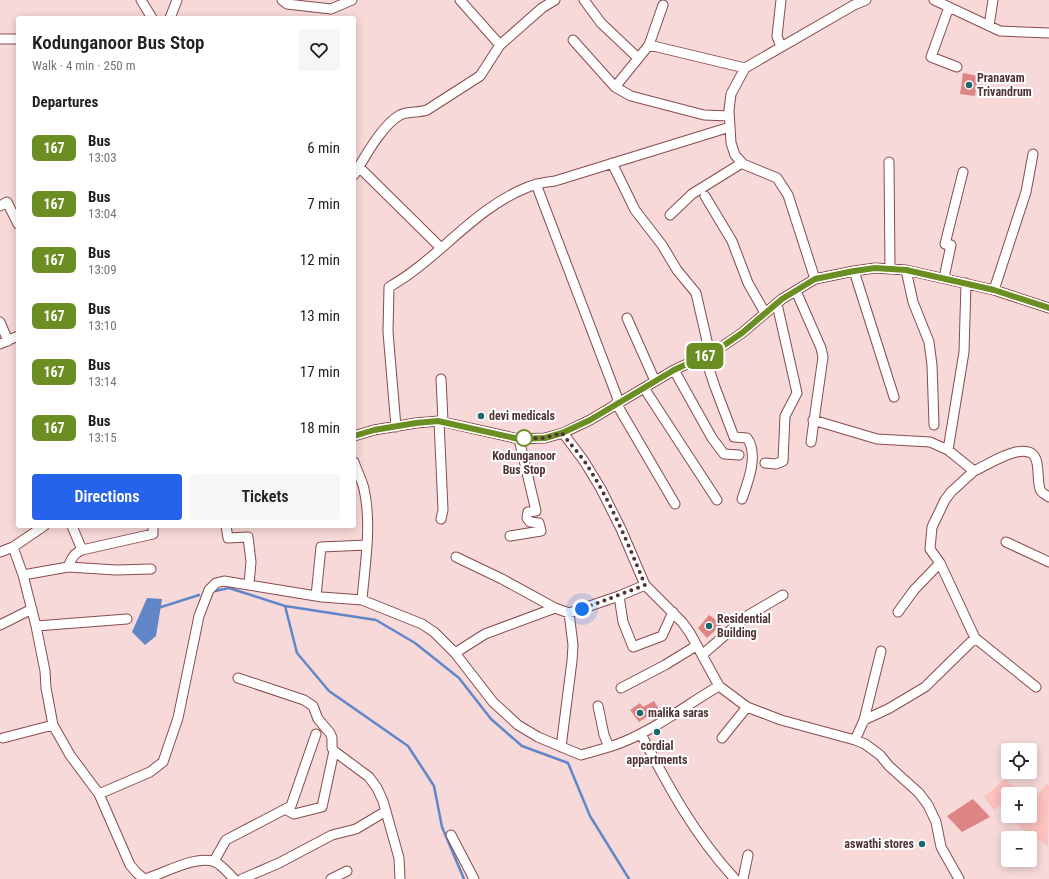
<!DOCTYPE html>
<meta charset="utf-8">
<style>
body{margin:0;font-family:"Roboto Condensed",sans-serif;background:#f6f6f6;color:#222;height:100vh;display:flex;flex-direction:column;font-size:15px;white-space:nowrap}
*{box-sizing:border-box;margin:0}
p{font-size:13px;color:#767676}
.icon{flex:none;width:22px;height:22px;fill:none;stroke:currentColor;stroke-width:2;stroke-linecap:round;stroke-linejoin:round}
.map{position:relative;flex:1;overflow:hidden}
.drawer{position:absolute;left:16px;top:16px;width:340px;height:512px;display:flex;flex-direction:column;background:#fff;border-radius:4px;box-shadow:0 2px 10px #0003}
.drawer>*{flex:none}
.badge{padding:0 8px;border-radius:6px;font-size:14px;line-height:26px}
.tools{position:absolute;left:1001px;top:743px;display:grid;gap:8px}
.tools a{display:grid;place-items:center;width:36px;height:36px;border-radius:4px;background:#fff;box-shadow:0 2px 10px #0003;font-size:20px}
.you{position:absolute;width:20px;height:20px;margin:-10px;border:3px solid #fff;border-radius:50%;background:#1a73e8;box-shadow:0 0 0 6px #1a73e833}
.map>.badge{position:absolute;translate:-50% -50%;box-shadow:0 0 0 2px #fff}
h2{padding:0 16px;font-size:15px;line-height:36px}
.round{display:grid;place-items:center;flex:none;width:42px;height:42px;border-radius:4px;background:#f6f6f6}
.summary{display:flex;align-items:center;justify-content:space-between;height:68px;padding:0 16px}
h1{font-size:19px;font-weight:600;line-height:30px}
.primary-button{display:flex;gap:8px;margin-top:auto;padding:8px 16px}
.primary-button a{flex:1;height:46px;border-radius:4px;background:#2563eb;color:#fff;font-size:16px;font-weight:600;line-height:46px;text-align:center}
.primary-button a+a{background:#f6f6f6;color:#222}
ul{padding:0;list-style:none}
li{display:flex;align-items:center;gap:12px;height:56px;padding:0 16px}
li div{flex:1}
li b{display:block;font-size:15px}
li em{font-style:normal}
li .badge{min-width:44px;font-weight:700;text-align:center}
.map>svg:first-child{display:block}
.green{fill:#fdc1bf}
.water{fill:#6187c9}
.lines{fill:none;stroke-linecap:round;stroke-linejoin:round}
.stream{stroke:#6187c9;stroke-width:2.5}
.building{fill:#dd8584}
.minor-casing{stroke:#874c4b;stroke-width:11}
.minor{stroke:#fff;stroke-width:9}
.line-casing{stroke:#fff;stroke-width:9}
.line{stroke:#6b8e23;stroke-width:6}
.walk{stroke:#503434;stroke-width:4;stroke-dasharray:0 7.2}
.poi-dot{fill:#1c696d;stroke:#fff;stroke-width:1.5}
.stop-dot{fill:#fff;stroke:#6b8e23;stroke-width:2}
.labels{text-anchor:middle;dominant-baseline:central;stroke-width:4;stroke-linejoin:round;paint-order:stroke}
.poi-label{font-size:12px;font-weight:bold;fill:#503434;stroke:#fff;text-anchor:start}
.stop-label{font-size:12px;font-weight:bold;fill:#503434;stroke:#fff}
</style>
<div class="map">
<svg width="1049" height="879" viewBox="0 0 1049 879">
<rect width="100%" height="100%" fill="#f6d9d8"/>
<path class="green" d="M1005 779 1020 792 1017 794H1008V800L994 810 984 797Z
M1046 784 1049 786 1048 846 1016 824 1022 816H1030V805Z"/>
<path class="water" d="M147 598 162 599 156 636 145 645 132 632Z"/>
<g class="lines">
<path class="stream" d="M215 591 229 588 285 606 376 620 415 643 459 678 491 719 522 746 568 763 590 816 629 879
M285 606 297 653 329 691 408 746 434 786 442 827 464 879
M158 608 199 595"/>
</g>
<path class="building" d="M963 73 978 76 975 96 960 94Z
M709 615 722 624 707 638 698 628Z
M654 701 659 709 639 722 630 710 640 703 643 707Z
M973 799 990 817 962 832 947 816Z"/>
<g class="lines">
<g class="minor-casing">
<path id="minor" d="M141 0 152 18
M282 0 287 4 331 9 352 0
M584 0 601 23 638 58
M781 0 777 36 781 47
M934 0 1000 31 1049 33
M949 7 931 57 957 67
M170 18 177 0
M989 26 993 0
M0 39H18
M573 40 615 87 649 45 663 5
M500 45 542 8 555 0
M649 45 745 68 731 94 729 110 731 143 735 155 743 164 777 178 788 195 815 279
M745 68 854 5 866 0
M615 87 631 96 704 115 729 116
M889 162 890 268
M612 163 635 210 662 245 677 270 696 293 710 354
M359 167 441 248
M354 175C365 157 382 125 400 115 408 111 419 113 427 110L480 76 500 45 460 0
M536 184 619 402
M705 196 732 241 748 283 765 313
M0 206 7 202 18 224
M670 215 692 194 742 163
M906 270 913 302 929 342 932 365 934 425
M854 271 894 397
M944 278 951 245 945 244 963 172
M994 290 1026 192 1033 154
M796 291 821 348 823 357 811 442
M627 318 655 381
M0 322 8 341
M0 344 18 336
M705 357 715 387 734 437 747 438C759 454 748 482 742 499
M674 370 712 438 724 454 739 455
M441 379 443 421
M644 388 717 500
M616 403 675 504
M813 420 877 439 930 442 948 450 974 471C987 465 1002 455 1016 452 1045 446 1035 474 1040 489 1041 493 1046 495 1049 497
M439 421 443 510 441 519
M396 427 388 332 389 287C439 259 474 208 528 187 537 183 546 182 555 181L730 127
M563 433 584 461 601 489 621 529 645 585 682 622 690 633 719 686 747 707 781 720 855 740 865 744 880 755 889 766 919 793 928 805 936 822 941 847 959 879
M354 436 374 430 416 423 439 421 519 439 545 438 563 433 590 420 674 370 717 350 742 333 782 299 815 279 854 271 875 268 906 270 994 290 1049 308
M948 450 964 352 966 283
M354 462C357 471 362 480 364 489 372 525 365 563 362 600
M765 463 776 464 783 461 785 416 797 393 777 304
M974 471 951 492 945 500 932 527 930 549 940 563 975 638
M72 526 82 550
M226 526 228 538 248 537 251 562 249 584
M510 536 541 531 539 523 530 522 527 518 528 512 536 511 519 439
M1006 542 1049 562
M13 547 44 526
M0 552 13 547 23 575 36 626 45 671 46 688 53 725 70 755 99 794 130 865 137 873 144 879
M456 557 502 579 555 608
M68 567 116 570 151 569
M23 575 68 567C72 558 73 554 82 550L153 534V526
M316 596 321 547 367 545
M619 596 623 622 633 647 662 636 673 612
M898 612 914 590 940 563
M0 625 32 609
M36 626 127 619
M455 653 485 634 555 608 569 613 619 596 645 585
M702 655 747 616 783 595
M238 678 304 700 313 706 318 719 330 733 332 738V748L334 751 369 777 377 788 383 801 399 858 400 879
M621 688 665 665 696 646
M598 706 604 735 609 747C647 736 684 706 719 686
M864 720 888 709 925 687 975 638 1036 687
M641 734C668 786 695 836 735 879
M3 738 53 725
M722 738 747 707
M855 740 864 720 881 651
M561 747 572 661 573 645 569 613
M99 794 150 772 163 762 178 718 199 616 209 590 216 583 224 581 322 597 362 600 422 624 434 632 455 653 493 702 518 725 538 737 581 755 609 747
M285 809 294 814 322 807 334 751
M451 835 474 879
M214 861 226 840 291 806 316 734
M145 879C163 874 197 854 215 862 222 865 228 873 234 879
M242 879 279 863 332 835 356 829 386 811
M331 879 347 871
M743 879 748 855"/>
</g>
<use href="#minor" class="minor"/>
</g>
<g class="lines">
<g class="line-casing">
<path id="line" d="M354 436 374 430 416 423 438 421 519 439 545 438 562 433 590 420 674 370 717 350 742 333 782 299 815 279 854 271 875 268 906 270 994 290 1049 308"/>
</g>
<use href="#line" class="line"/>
<path class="walk" d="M524 438 519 439 545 438 562 433C569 443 578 452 585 462 610 500 628 543 645 585L582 609"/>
</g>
<g class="poi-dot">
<circle cx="969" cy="85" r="4"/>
<circle cx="481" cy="416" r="4"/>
<circle cx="709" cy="626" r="4"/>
<circle cx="640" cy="713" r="4"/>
<circle cx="657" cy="732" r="4"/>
<circle cx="922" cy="844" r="4"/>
</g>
<circle class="stop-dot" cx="524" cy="438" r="8"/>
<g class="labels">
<g class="poi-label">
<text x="977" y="78">Pranavam<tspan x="977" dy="14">Trivandrum</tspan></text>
<text x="489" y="416">devi medicals</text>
<text x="717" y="619">Residential<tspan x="717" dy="14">Building</tspan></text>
<text x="648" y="713">malika saras</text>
<text x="657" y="746" text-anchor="middle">cordial<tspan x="657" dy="14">appartments</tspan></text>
<text x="914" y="844" text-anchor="end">aswathi stores</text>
</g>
<g class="stop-label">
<text x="524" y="456">Kodunganoor<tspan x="524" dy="14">Bus Stop</tspan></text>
</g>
</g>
</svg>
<div class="tools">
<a><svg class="icon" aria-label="locate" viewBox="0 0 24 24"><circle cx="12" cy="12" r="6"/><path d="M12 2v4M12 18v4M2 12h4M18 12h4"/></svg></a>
<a>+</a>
<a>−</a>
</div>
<div class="you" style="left:582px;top:609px"></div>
<b class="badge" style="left:705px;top:356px;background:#6b8e23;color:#fff">167</b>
<section class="drawer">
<div class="summary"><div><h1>Kodunganoor Bus Stop</h1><p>Walk · 4 min · 250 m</p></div><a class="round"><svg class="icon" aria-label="heart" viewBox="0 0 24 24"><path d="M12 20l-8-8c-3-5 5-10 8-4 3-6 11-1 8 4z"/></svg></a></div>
<h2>Departures</h2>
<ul>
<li><span class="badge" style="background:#6b8e23;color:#fff">167</span><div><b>Bus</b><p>13:03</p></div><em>6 min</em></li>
<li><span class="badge" style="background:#6b8e23;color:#fff">167</span><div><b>Bus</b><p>13:04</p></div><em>7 min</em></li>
<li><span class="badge" style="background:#6b8e23;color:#fff">167</span><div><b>Bus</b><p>13:09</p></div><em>12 min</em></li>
<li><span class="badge" style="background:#6b8e23;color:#fff">167</span><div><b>Bus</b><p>13:10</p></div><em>13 min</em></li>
<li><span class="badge" style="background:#6b8e23;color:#fff">167</span><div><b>Bus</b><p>13:14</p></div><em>17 min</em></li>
<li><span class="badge" style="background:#6b8e23;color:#fff">167</span><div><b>Bus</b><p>13:15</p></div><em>18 min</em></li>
</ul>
<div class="primary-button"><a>Directions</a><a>Tickets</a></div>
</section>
</div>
